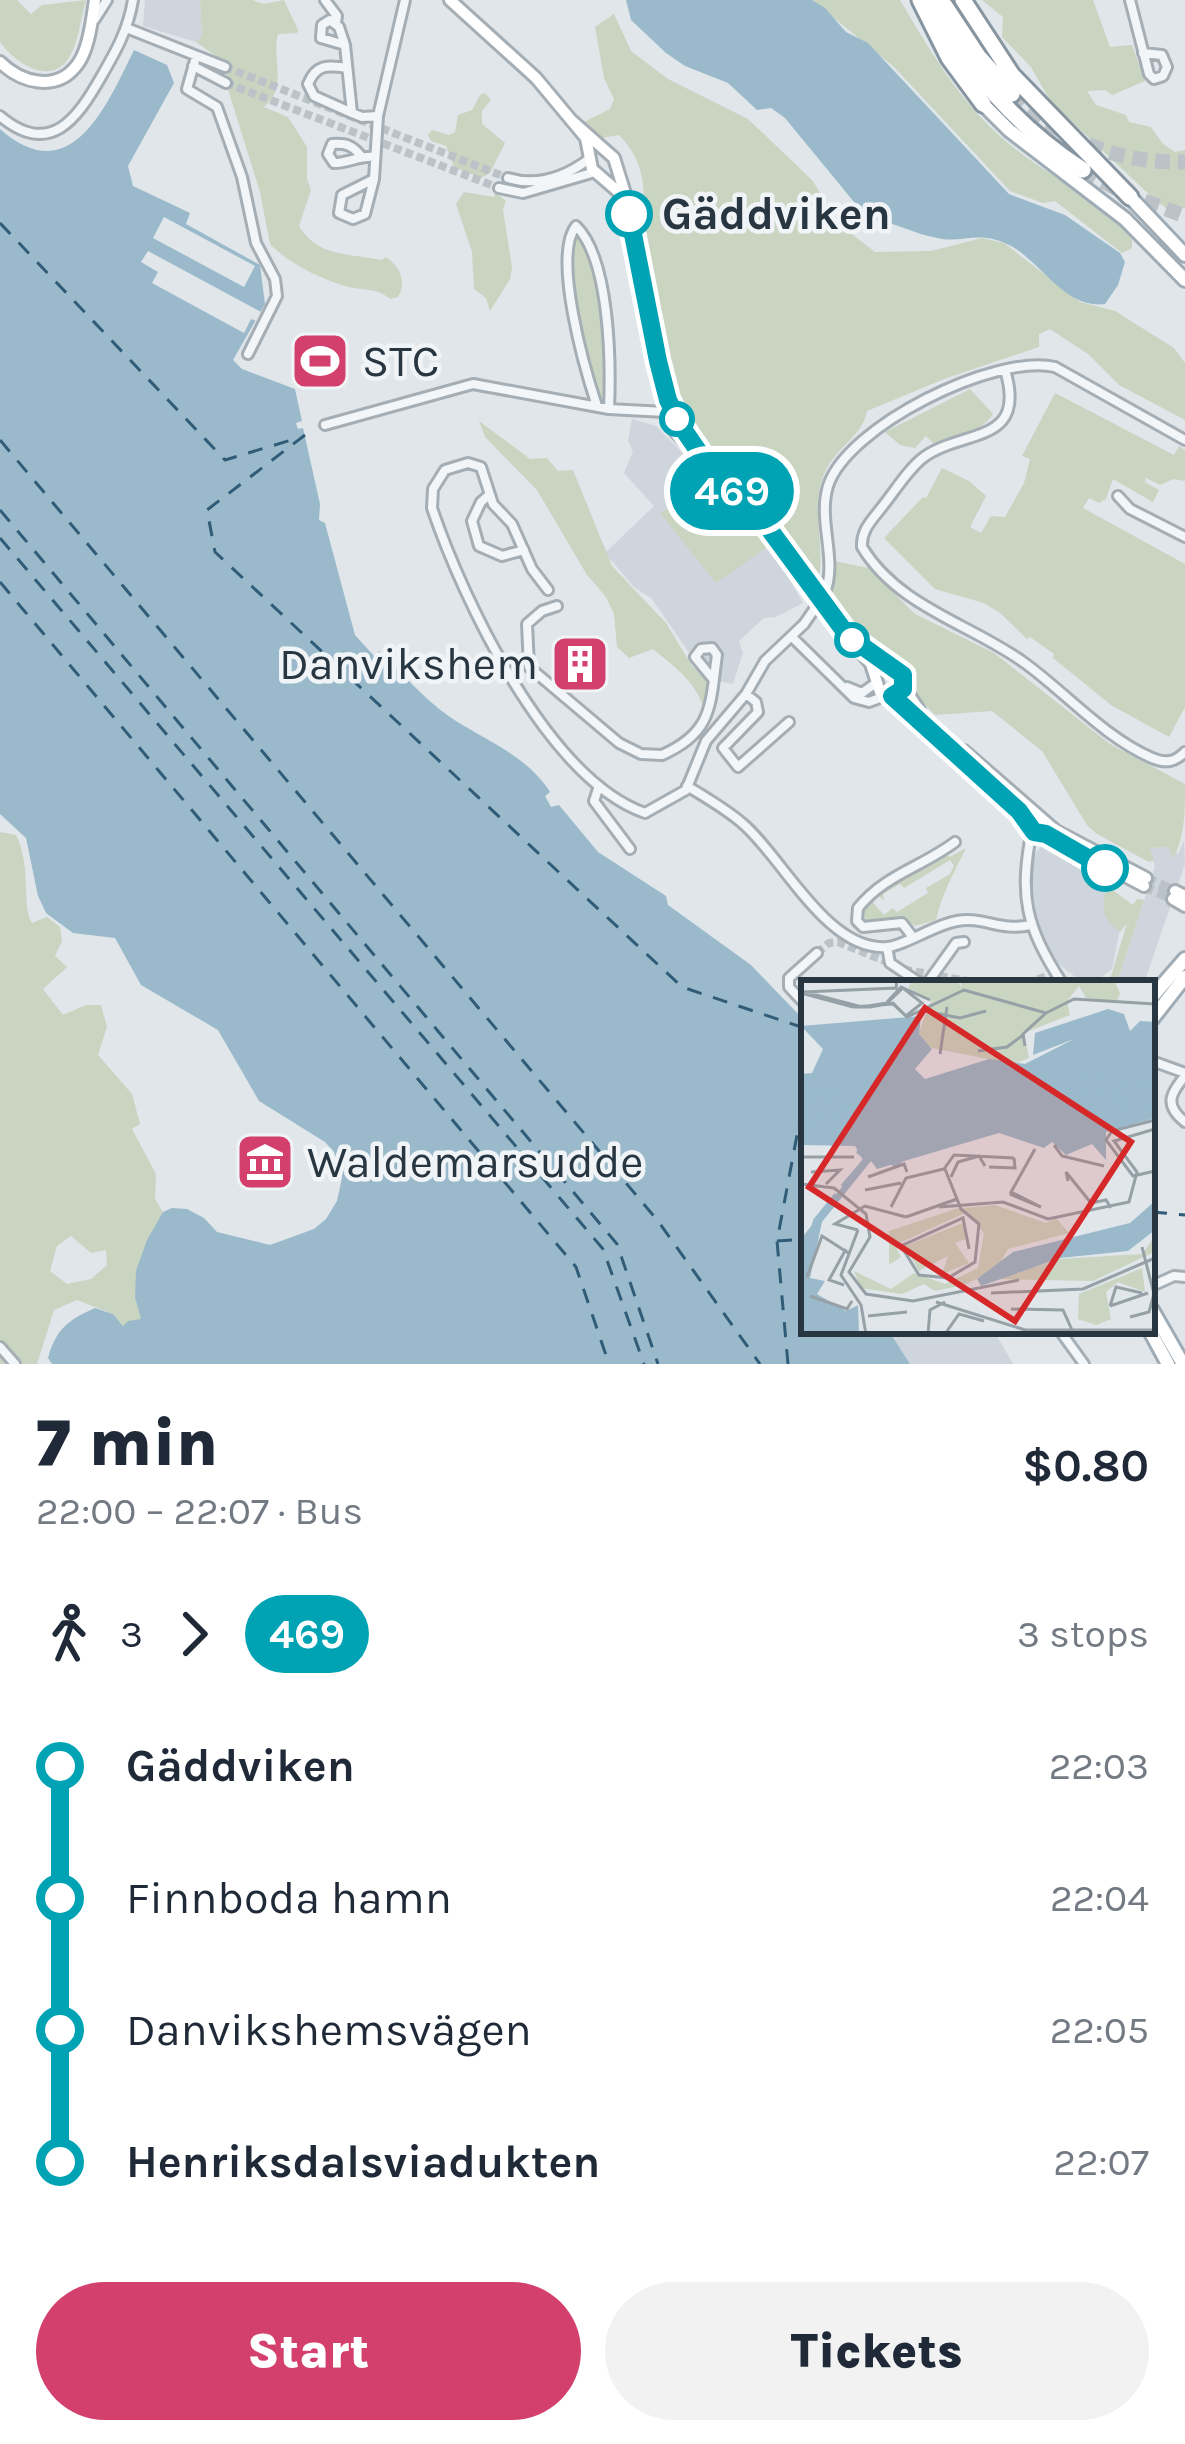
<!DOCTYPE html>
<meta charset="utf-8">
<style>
body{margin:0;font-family:Karla,sans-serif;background:#f2f2f3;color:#1f2937;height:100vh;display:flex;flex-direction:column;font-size:45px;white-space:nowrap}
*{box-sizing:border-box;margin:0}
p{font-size:39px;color:#747a83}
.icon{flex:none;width:66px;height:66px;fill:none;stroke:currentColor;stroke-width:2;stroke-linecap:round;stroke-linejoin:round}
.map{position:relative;height:1364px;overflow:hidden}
.drawer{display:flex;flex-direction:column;background:#fff;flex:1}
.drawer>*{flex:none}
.badge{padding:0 24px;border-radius:39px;font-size:42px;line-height:78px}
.map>.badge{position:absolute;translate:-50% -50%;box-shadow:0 0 0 6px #fff}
.legs{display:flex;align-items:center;gap:18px;height:132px;padding:0 36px;font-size:39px}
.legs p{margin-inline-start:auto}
.summary{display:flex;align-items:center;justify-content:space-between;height:204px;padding:0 36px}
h1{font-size:66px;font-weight:800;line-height:90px}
.cta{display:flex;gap:24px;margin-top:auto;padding:24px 36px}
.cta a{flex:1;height:138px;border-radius:72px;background:#d4406e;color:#fff;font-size:48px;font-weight:800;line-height:138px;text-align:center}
.cta a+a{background:#f2f2f3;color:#1f2937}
ul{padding:0 36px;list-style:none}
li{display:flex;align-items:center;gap:42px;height:132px;font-size:45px}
li i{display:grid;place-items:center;width:18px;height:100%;margin:0 15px;background:currentColor}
li i::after{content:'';width:30px;height:30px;margin:-15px;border:9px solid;border-radius:50%;background:#fff}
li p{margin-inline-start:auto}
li:first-child i{background:linear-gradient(#0000 50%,currentColor 0)}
li:last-child i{background:linear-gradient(currentColor 50%,#0000 0)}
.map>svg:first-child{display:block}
.built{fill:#ced5dc}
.green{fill:#c9d4c1;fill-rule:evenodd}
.water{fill:#9abacb}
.pier{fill:#e0e6ea}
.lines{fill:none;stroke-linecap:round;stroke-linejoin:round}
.ferry{stroke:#305c78;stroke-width:3;stroke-dasharray:15 12;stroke-linecap:butt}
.street-tunnel{stroke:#bbc3c8;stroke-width:8;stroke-dasharray:8 4;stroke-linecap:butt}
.secondary-tunnel{stroke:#bbc3c8;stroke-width:10;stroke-dasharray:10 5;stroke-linecap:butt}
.highway-tunnel{stroke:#bbc3c8;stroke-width:15;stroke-dasharray:15 8;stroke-linecap:butt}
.street-casing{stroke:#a5aeb4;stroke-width:14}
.secondary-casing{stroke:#a5aeb4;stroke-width:16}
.primary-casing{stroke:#9facb6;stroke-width:18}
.highway-casing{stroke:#8795a1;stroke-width:21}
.street{stroke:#f3f6f8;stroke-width:8}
.secondary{stroke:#fff;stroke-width:10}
.primary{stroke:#fff;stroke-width:12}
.highway{stroke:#fff;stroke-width:15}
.street-bridge-casing{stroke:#a5aeb4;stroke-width:14;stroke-linecap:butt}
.street-bridge{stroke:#f3f6f8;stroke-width:8}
.line-1-casing{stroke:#fff;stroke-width:27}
.line-1{stroke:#00a3b4;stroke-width:18}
.stop-1-dot{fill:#fff;stroke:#00a3b4;stroke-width:6}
.labels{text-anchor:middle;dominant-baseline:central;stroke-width:9;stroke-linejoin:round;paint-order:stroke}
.stop-label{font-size:45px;font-weight:bold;fill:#283642;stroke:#f0f4f7;text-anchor:start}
.poi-label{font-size:45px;fill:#283642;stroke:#f0f4f7;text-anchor:start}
.inset-river{fill:none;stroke:#9abacb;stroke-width:6}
.inset-road{fill:none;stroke:#96a0a7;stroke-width:3}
.view{fill:#d62828;fill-opacity:0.15;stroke:#d62828;stroke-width:6}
.inset-edge{fill:none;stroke:#283642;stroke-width:6}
</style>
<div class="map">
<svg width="1185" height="1364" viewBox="0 0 1185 1364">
<rect width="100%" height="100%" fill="#e0e6ea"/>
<path class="built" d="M145 0H200L202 38 196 42 143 26Z
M632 419 656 426 711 482 661 513 716 582 770 545 803 603 776 617 764 618 739 641 743 653 733 684 713 680 704 674 652 599 634 587 605 553 654 506 624 473 633 451 628 441Z
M1184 841 1185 864 1144 983H1117L1155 867 1149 848 1169 847 1178 854Z
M1042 845 1106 880 1124 908 1112 969 1094 983H1083L1061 966 1050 953 1038 925 1029 890V872L1031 860Z
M889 1331H994L1013 1364H910Z"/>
<path class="green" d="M0 0H17L31 14 42 5 86 0C81 17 79 40 70 56 52 88 15 63 0 42Z
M200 0H252L264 4 284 0 298 30 297 33 278 34C271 61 289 85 264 107L288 117 307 147V179L311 190 299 226C319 258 349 253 381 260L386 257C400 266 407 282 398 297L390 299C377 287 362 291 345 286 319 278 288 263 270 244L260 192 226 83 227 64 196 42 202 37Z
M812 0H900C932 54 963 108 1014 148 1054 179 1098 199 1132 239V248L1122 253 1055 201 1043 203 1010 191 894 67Z
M982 0H1093L1110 47 1132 45 1145 81 1112 95 1105 90 1087 91 1096 105 1126 115 1129 122 1151 127 1163 144 1175 152 1185 150V208H1166L1155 200 1051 102 1031 67 1002 37 1003 17Z
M614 14 631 51 668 79 748 119 812 180 840 225 875 252 931 251 982 238 1004 243 1080 302 1115 311 1174 348 1185 363V420L1119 385 1088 354 1050 329 1039 334V347L944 379 867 411C862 437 836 447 825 472 808 510 828 549 817 586L763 513 776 496C766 459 732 462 708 444 693 433 674 400 670 382 660 338 652 291 646 246 640 201 654 172 619 135L602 138 584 122 610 109 614 99 604 78 595 27Z
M485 93 491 100 482 111V124L505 143 490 173 481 178 454 167 446 146 431 141 428 135 432 130 449 135 455 132 458 115 472 110 480 95Z
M464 192 494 197 495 192 506 201 503 210 512 267 510 279 490 311 486 298 474 289 472 252 456 204Z
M575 230C610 278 606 343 607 399L597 397C580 342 568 289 575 230Z
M970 389 993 414C981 433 956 438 935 445L926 436 915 448 900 445 885 432Z
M1055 393 1174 455 1179 446 1185 450V481L1173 479 1160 485 1146 478 1145 482 1159 490 1153 502 1113 479 1106 499 1099 503 1089 498 1083 508 1185 564V707L1169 737 1111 705 1053 658 1054 654 1030 637 1027 639 1000 613 984 603 935 589 884 538 923 497 926 498 942 468 969 481 986 496 970 527 981 533 991 516 1005 517 1024 483 1030 459 1022 456Z
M479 421 530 459 547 458 558 471 573 470 612 566 666 623 692 666 708 682 705 713C698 683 676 668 653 649L629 658 617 647 614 614 606 597 587 575 537 490 485 437Z
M711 482 755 524 770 545 716 583 660 513Z
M834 561 869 568 915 614 994 653 1110 744 1185 784C1185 811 1185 837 1173 859L1168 847 1150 848 1154 860 1149 862 1097 834 1087 825 1042 751 992 711 935 715 913 692 903 667 878 654 832 607Z
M0 832 16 835C32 867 21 905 32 923L47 917 60 927 62 941 55 956 67 967 43 989 63 1015 86 1005H101L107 1027 98 1055 132 1094 140 1124 132 1129 156 1174 155 1199 163 1212C143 1254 130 1271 142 1320L123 1326 113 1314 77 1300 54 1310 37 1364H0ZM71 1236 91 1253 106 1250 107 1265 91 1279 67 1284 50 1271 57 1246Z
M966 848C953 875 942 893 936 920L915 926 907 920 876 923 865 920 863 910 871 900 884 915 893 908 897 912 928 893 926 888 950 874 954 866 950 860 904 888 900 884 883 894 884 900 876 894 878 890 945 854 950 857Z
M1107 886 1133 905 1137 899 1144 900 1117 983H1109L1127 923 1120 932C1101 918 1101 907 1107 886Z"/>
<path class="water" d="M626 0H812L825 8 846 32 868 43 1009 194 1065 215 1120 253 1125 262 1118 285 1105 304C1064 310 1039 258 1007 244 976 230 963 244 937 238 914 234 893 221 868 219L785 118 771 108 757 110 728 83 685 66 666 53 631 20Z
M134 50 167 65 174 83 128 166 133 186 190 213 186 224 260 265 265 304 233 360 242 369 295 389 302 421 296 423 298 429 303 428 320 504 319 520 325 523 355 635 374 656 379 651C402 673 424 699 450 717 484 740 527 755 550 792L545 796 551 807 559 805 598 852 666 896 668 905 751 965 804 1020V1331H889L910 1364H52L48 1358C56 1329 68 1320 95 1308L113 1314 123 1326 128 1321 141 1319 135 1297 136 1271 147 1240 163 1212 172 1208 187 1209 204 1218 217 1232 270 1245 314 1229 326 1219 337 1201 342 1178 334 1152 325 1142 259 1101 218 1030 141 985 115 938 73 933 46 913 38 896 26 838 0 814V129C71 192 107 105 134 50Z"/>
<path class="pier" d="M164 217 255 266 244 287 153 238Z
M148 251 261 312 256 321 251 319 244 333 152 283 158 272 141 262Z"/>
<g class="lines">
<path class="ferry" d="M0 223 225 460 298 438
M305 435 207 510 215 552 682 987 804 1028
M0 440 658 1221 760 1364
M0 510 617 1244 658 1364
M0 538 603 1249 644 1364
M0 582 576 1267 609 1364
M1152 1212 1185 1215
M777 1241 804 1239
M788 1364 777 1241 804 1098"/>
<path class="street-tunnel" d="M225 67 508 178
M226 83 499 188
M817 953 829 943 838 942 907 970 978 983
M1026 983 1048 976"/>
<path class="secondary-tunnel" d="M1146 878 1175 891
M1144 886 1173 899"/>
<path class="highway-tunnel" d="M1012 94C1064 141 1115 163 1185 162
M1083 170 1128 195 1185 216"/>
<g class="street-casing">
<path id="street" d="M325 0 337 16 336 23
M1130 0 1149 74 1154 79 1163 76 1167 67 1162 55 1143 53
M95 19 107 0
M330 20 339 27 345 45 321 38 322 25Z
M129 29 225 67
M345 45 352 113 362 117 378 116
M196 57 187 89 217 107 242 177 256 243 275 279 277 296 248 354
M193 66 226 83
M347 68C328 65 316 64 308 84L314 96 352 113
M0 116C50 158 77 119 101 77 116 51 128 30 133 0
M361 156C352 145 346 143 332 144L328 154 334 163C349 163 360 155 375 157
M508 178C538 187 565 177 589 159
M374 179 365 214 353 219 339 213 342 195 374 179 378 116 405 0
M499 188 523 193 595 172
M1005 370C1028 445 963 429 924 457 908 469 895 491 882 507 872 520 861 530 862 547 899 608 972 624 1026 664 1067 694 1104 737 1152 758 1166 764 1175 762 1185 752
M597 406C585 370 552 256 576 226 610 259 611 363 609 409
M325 425 473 384 609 409 665 412
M489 495 481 502 472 521 479 546 502 556 524 550
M1118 496 1130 509 1185 537
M548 590 532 569 512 524 493 504 481 467 468 463 445 470 433 489 432 508C463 600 548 779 645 813L686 790 706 741 746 694 765 661 804 624
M824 595C839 561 817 522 828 486 847 426 996 353 1055 367L1185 440
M557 606 542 611 527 624 529 667 619 743 641 754 662 755C714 732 710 704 717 655L712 648 701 649 695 657 713 679
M793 638 854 698 869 702 885 696
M847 687 862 693 876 683
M746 694 756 702 758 712 723 748 738 767 789 722
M599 786 594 801 630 849
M687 786C705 797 726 809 742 823 782 856 827 952 887 947 904 946 934 925 957 921 984 916 1000 932 1030 925
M1032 829C1019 896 1025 925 1062 983
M912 936 902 923 863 927 857 921 858 908C884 875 922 867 955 842
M887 947 890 963 920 983
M928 982 956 943 964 942
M804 1003 789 987V978L817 953
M1152 1061 1185 1073
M1185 1076C1170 1094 1164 1105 1185 1122
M1152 1286 1174 1276 1185 1277
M1060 1331 1084 1364
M0 1347 15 1364"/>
</g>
<g class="secondary-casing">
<path id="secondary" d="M450 0 536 78 586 138 592 169 621 194
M0 62C20 82 56 93 77 65 89 50 92 19 95 0
M571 120 614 158 627 200 660 367
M658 361 665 412 675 431 779 541 828 612 871 664 880 692 915 713 1032 825
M667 397 689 438
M866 652 903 675 907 692 919 710
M964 751 1056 831 1146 878
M1046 834 1144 886
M1175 891 1185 896
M1173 899 1185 906"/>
</g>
<g class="primary-casing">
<path id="primary" d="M983 104 1009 130 1125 219 1185 280
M1130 197 1185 255
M1152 997 1185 959
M1152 1019 1185 977
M1152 1310 1183 1364
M1150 1331 1168 1364"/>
</g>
<g class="highway-casing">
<path id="highway" d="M920 0 949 58 983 104
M932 0C967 71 1017 127 1083 170
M963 0 1012 75 1130 197
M945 6 978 56 1012 94"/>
</g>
<use href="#street" class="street"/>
<use href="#secondary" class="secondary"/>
<use href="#primary" class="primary"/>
<use href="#highway" class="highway"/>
<g class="street-bridge-casing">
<path id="street-bridge" d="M804 624 824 595"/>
</g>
<use href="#street-bridge" class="street-bridge"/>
</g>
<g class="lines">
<g class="line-1-casing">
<path id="line-1" d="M629 214 658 361 668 400 681 426 712 471 767 526 848 636 903 675V689L892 696 1019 811 1034 832 1046 834 1105 868"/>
</g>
<use href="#line-1" class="line-1"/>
</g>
<defs>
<g id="stadium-square" transform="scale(3)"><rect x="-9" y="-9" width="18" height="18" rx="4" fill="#d4406e" stroke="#f0f4f7"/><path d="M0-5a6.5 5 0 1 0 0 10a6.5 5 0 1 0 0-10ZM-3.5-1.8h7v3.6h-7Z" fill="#fff"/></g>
<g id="building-square" transform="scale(3)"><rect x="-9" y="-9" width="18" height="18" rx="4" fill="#d4406e" stroke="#f0f4f7"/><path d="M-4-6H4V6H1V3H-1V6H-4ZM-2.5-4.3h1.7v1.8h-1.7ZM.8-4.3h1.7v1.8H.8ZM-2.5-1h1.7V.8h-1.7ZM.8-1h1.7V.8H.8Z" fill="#fff"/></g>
<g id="museum-square" transform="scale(3)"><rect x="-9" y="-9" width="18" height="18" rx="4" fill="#d4406e" stroke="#f0f4f7"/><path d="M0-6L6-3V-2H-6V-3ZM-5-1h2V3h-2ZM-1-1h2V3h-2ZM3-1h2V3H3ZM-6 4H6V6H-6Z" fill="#fff"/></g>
</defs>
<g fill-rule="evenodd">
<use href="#stadium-square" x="320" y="361"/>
<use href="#building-square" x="580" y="664"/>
<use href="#museum-square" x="265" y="1162"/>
</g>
<g class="stop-1-dot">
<circle cx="629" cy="214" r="21"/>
<circle cx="677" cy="419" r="15"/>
<circle cx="852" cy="640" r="15"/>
<circle cx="1105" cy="868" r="21"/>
</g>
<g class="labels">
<g class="stop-label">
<text x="662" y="214">Gäddviken</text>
</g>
<g class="poi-label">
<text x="362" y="361">STC</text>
<text x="538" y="664" text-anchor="end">Danvikshem</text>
<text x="307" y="1162">Waldemarsudde</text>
</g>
</g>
<g transform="translate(801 980)">
<rect width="354" height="354" fill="#e0e6ea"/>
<path d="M112 0H156L161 8 159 0H313L319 13 316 22 285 18 278 6 266 21 269 35 223 53 228 78 212 84 131 68 117 54 130 21 107 8ZM194 225 245 243 255 238 268 253 207 269 195 290 163 305 134 311 123 304 101 314 60 308 53 291 90 309 113 293 144 304 177 288 183 253 162 228ZM157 228 164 233 94 265 100 277 88 285V251ZM162 243 167 258 154 263 168 283 141 294 147 276 118 291 104 266ZM354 256 353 272 292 301 197 299 259 279 341 274ZM341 288 344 312 317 302 305 312 310 339 295 345 277 339 278 314Z" fill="#c9d4c1"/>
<path d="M307 29 323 34 329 51 339 41 354 42V138L305 152V180L291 164 265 175 251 162 243 168 198 153 76 189 70 181 21 242 9 298 24 301 16 314 45 331 57 325 58 352 0 354V259L62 180 54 166 0 165V94L11 93 22 69 0 46 120 36 118 54 131 69 114 89 124 99 188 79 224 84 273 59 232 75 234 53ZM354 221V250L327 271 259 278 180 306 176 299 212 272 329 243Z" fill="#9abacb"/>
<path class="inset-river" d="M0 104 82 125 354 91M0 113 82 133 354 99M308 116 354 135M31 118 83 130 354 97M0 121 67 158 94 184 114 168 226 140 235 163M0 145 354 107M237 158 239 151 340 132M42 207 67 178 59 172 66 159M0 293 15 241 36 215"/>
<path class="inset-road" d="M0 11 61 27 86 23 102 8 121 23 105 36 92 23 69 27H52L0 12M2 12 95 8 96 0M0 13 52 27 92 24 106 37 163 10 245 33 273 19 354 24M86 22 100 7 129 20M119 30 159 38 185 31M224 66 222 54 245 33M177 71 206 67 222 55M139 74 146 27M354 140 311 151 305 160 332 196 354 191M253 165 261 176 303 186M0 177H53M188 187 214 188 213 178M144 189 160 229 178 244 174 282 147 298 118 295 100 266 162 238 168 269M10 192 39 190 25 204M67 197 103 184 106 192M150 197 157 182 178 176 184 186M267 201 265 192 290 223 305 220 310 228M0 204 33 208 65 234 69 257 48 292 65 314 112 321 218 300M64 210 100 203M209 214 240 227 210 212M209 214 234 169M90 227 105 198 143 189 153 175 213 178M138 227 202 222 247 239 328 222 336 192 313 161 354 149M105 237 156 219M57 250 40 295 60 325 65 354M57 250 34 244 64 226 105 237M341 267 353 314M6 297 21 256 49 274M43 305 28 300 45 269M190 313 282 309 354 278M9 316 46 329 51 321M135 322 224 350H354M309 326 315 307 341 313M309 326 347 313M210 329 262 330 271 350M67 336 106 332M329 337 348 332 353 314M127 354 129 330 144 322M144 354 158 334 183 341"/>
<path class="view" d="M124 28 330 162 214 341 8 207Z"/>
<rect width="354" height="354" class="inset-edge"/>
</g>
</svg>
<b class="badge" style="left:732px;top:491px;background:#00a3b4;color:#fff">469</b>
</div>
<section class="drawer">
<div class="summary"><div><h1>7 min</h1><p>22:00 – 22:07 · Bus</p></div><b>$0.80</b></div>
<div class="legs"><svg class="icon" aria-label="walk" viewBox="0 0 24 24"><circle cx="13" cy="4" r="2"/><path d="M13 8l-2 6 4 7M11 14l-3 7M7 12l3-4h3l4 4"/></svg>3<svg class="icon" aria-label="forward" viewBox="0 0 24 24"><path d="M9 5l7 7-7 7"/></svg><b class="badge" style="background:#00a3b4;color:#fff">469</b><p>3 stops</p></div>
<ul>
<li><i style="color:#00a3b4"></i><b>Gäddviken</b><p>22:03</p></li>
<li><i style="color:#00a3b4"></i><span>Finnboda hamn</span><p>22:04</p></li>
<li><i style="color:#00a3b4"></i><span>Danvikshemsvägen</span><p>22:05</p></li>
<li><i style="color:#00a3b4"></i><b>Henriksdalsviadukten</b><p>22:07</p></li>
</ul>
<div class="cta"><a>Start</a><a>Tickets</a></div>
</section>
